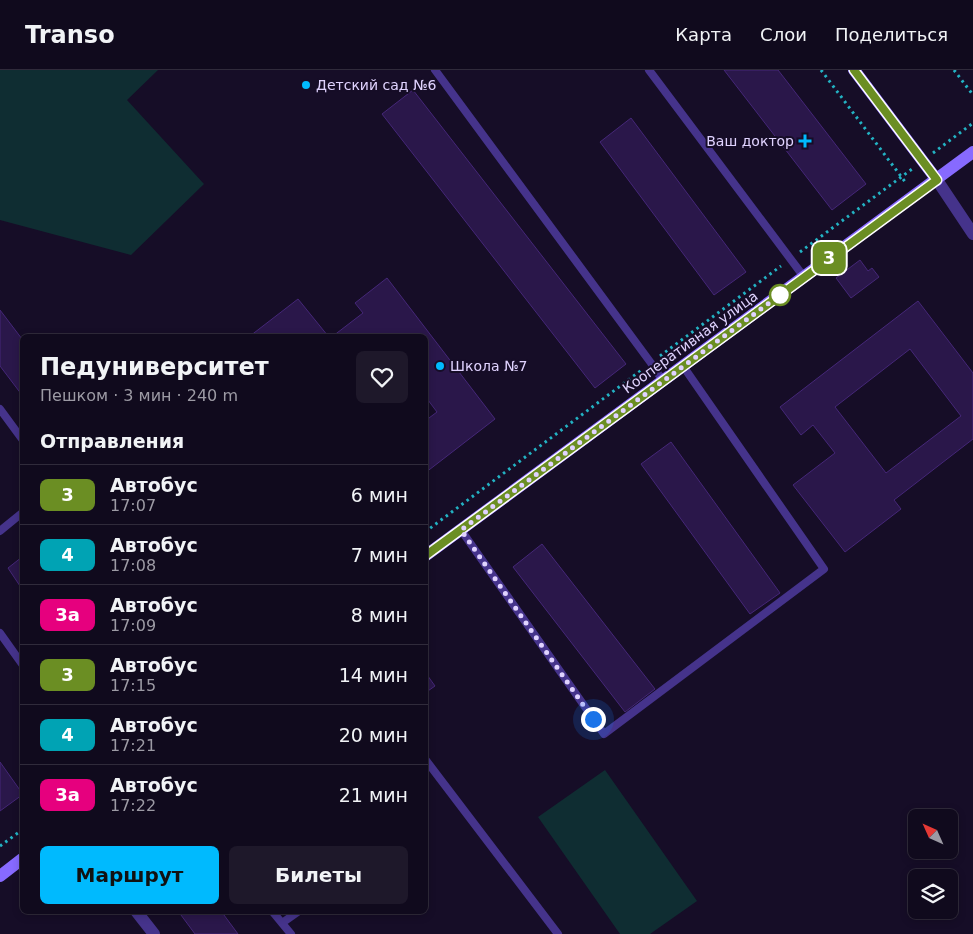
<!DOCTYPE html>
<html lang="ru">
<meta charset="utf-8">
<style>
body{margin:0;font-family:"DejaVu Sans",sans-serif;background:#1e182a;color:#f1f3f6;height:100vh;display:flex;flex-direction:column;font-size:19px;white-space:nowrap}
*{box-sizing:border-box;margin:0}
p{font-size:16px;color:#9c9aa4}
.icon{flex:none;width:28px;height:28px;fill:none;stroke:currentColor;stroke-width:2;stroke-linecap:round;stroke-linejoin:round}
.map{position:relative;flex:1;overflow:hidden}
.sheet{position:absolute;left:20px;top:264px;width:408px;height:580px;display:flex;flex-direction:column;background:#100a1d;border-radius:8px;box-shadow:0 2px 8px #0003,0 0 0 1px #302b3b}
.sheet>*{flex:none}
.badge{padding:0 10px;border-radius:8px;font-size:18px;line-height:32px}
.needle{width:32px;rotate:315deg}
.tools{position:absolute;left:908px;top:739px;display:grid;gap:10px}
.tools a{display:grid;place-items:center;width:50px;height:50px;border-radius:8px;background:#100a1d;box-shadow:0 2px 8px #0003,0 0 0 1px #302b3b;font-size:25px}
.you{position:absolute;width:25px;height:25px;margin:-12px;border:4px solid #fff;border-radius:50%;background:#1a73e8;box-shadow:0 0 0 8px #1a73e833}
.map>.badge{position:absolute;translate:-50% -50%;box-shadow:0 0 0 2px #fff}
h2{padding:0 20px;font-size:19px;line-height:45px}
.round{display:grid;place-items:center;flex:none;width:52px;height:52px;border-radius:8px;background:#1e182a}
.head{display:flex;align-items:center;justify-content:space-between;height:85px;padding:0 20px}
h1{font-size:24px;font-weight:800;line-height:38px}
.cta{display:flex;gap:10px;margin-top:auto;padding:10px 20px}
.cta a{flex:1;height:58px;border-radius:8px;background:#00bafe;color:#111;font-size:20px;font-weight:800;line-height:58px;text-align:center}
.cta a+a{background:#1e182a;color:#f1f3f6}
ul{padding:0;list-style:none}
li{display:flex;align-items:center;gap:15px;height:60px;padding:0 20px;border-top:1px solid #302b3b}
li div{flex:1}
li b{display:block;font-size:19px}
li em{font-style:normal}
li .badge{min-width:55px;font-weight:700;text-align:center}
header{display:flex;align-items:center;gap:30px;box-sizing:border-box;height:70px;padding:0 25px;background:#100a1d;border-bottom:1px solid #302b3b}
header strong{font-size:24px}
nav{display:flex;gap:28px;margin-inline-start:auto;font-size:18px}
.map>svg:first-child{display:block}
.green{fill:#0f2d32}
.building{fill:#2a174a;stroke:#452778;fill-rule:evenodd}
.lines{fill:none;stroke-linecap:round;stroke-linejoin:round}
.path{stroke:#23b2c3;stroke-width:3;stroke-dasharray:2.5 4;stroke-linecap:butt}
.lane{stroke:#45338b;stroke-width:8}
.street{stroke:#45338b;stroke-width:12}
.secondary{stroke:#876aff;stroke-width:12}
.line-casing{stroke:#fff;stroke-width:11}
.line{stroke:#6b8e23;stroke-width:8}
.walk{stroke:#e0d3ff;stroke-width:5;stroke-dasharray:0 9}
.poi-dot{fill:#00bafe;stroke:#160d27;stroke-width:2}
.stop-dot{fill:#fff;stroke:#6b8e23;stroke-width:2.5}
.labels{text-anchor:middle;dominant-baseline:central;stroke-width:4;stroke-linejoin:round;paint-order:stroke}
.poi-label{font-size:14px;fill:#e0d3ff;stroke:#160d27;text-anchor:start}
.street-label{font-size:14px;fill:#e0d3ff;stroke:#160d27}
</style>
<header>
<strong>Transo</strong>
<nav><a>Карта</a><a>Слои</a><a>Поделиться</a></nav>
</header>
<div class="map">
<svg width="973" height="864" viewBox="0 0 973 864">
<rect width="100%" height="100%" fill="#160d27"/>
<path class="green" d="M0 0H158L127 30 204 114 131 185 0 150Z
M605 700 697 831 650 864H620L538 747Z"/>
<path class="building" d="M724 0H778L866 114 832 140Z
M413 20 626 294 595 318 382 44Z
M631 48 746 202 714 225 600 72Z
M860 190 868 201 872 198 879 207 851 228 836 208Z
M387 208 495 349 425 403V351L437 342 425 326V266H333L363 243 355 233Z
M298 229 328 266H250Z
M918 231 973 303V369L894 430 901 439 845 482 793 415 835 383 813 355 801 365 780 337ZM910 279 961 346 886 403 835 337Z
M0 240 22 269V325L0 296Z
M671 372 780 523 750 544 641 394Z
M542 474 655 619 625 642 513 497Z
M22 487V519L8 498Z
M425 602 435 616 425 623Z
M0 692 22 723V725L0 741Z
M178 841H221L238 864H195Z"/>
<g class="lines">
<path class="path" d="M821 0 906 113
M954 0 973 25
M933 83 973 53
M800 182 912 99
M660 286 781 196
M425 462 643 299
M0 776 22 760"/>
<path class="lane" d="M435 0 651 293 663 311
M649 0 804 207
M0 339 22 369
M461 460 604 664 824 499 683 296
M0 461 22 443
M0 563 22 594
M425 689 558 864
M272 841 291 864
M282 853 299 841"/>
<path class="street" d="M937 110 973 164
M136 841 154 864"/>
<path class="secondary" d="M854 0 937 110
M425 486 973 82
M0 806 22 789"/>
</g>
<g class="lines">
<g class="line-casing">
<path id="line" d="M425 486 937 110 854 0"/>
</g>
<use href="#line" class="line"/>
<path class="walk" d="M593 649 461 460 780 225"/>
</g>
<g class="poi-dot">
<circle cx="306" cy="15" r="5"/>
<path d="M802.5 63.5h5v5h5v5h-5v5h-5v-5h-5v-5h5z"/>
<circle cx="440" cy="296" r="5"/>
</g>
<circle class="stop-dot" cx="780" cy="225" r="10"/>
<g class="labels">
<g class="poi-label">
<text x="316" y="15">Детский сад №6</text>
<text x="794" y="71" text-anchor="end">Ваш доктор</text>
<text x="450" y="296">Школа №7</text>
</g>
<g class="street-label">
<text transform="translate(690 272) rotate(-36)">Кооперативная улица</text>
</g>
</g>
</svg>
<div class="tools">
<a><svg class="needle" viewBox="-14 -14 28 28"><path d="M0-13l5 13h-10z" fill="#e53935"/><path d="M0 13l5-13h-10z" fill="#9c9aa4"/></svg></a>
<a><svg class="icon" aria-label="layers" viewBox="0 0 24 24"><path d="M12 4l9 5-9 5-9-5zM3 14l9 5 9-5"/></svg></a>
</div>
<div class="you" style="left:593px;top:649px"></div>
<b class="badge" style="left:829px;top:188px;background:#6b8e23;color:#fff">3</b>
<section class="sheet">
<div class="head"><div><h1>Педуниверситет</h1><p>Пешком · 3 мин · 240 m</p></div><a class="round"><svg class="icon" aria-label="heart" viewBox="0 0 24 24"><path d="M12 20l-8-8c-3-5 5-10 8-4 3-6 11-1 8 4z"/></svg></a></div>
<h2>Отправления</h2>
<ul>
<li><span class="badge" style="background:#6b8e23;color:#fff">3</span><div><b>Автобус</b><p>17:07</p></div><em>6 мин</em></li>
<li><span class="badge" style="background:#00a3b4;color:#fff">4</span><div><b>Автобус</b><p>17:08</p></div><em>7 мин</em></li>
<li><span class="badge" style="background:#e6007e;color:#fff">3а</span><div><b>Автобус</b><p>17:09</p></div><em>8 мин</em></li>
<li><span class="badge" style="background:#6b8e23;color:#fff">3</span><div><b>Автобус</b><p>17:15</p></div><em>14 мин</em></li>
<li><span class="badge" style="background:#00a3b4;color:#fff">4</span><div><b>Автобус</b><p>17:21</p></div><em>20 мин</em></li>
<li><span class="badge" style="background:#e6007e;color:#fff">3а</span><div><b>Автобус</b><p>17:22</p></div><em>21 мин</em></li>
</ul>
<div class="cta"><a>Маршрут</a><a>Билеты</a></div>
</section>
</div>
